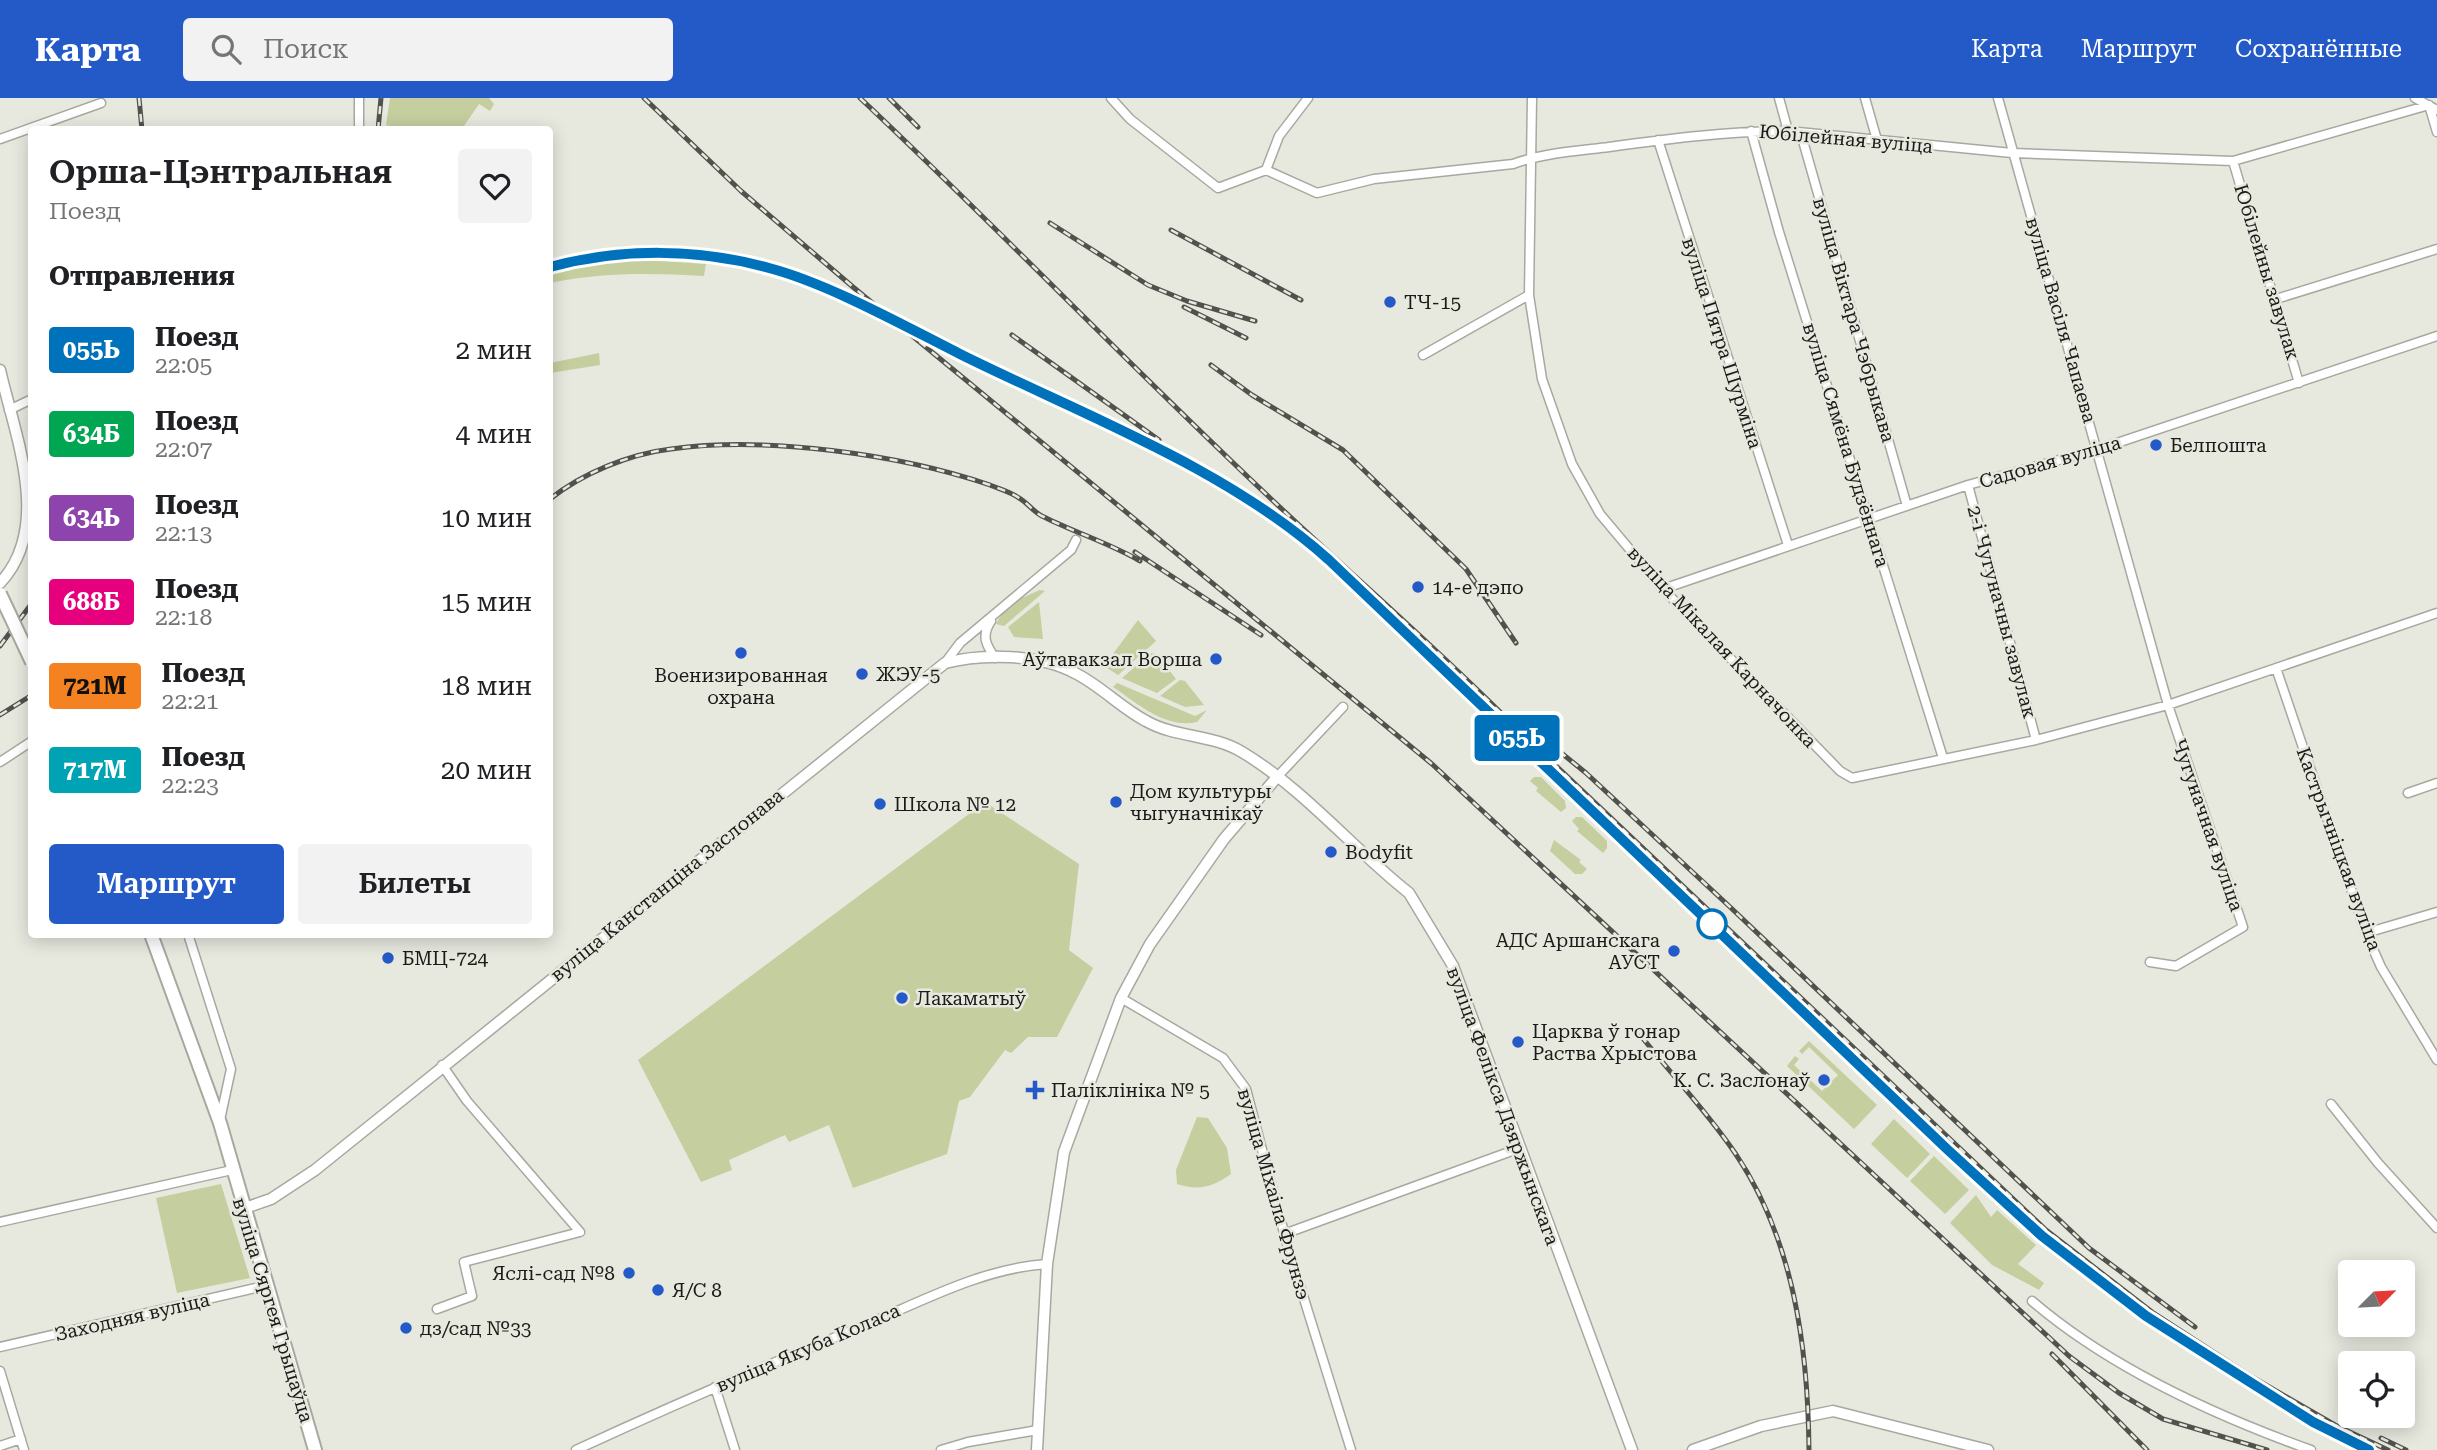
<!DOCTYPE html>
<html lang="ru">
<meta charset="utf-8">
<style>
body{margin:0;font-family:"Roboto Serif",serif;background:#f2f2f2;color:#202124;height:100vh;display:flex;flex-direction:column;font-size:26px;white-space:nowrap}
*{box-sizing:border-box;margin:0}
p{font-size:23px;color:#757577}
.icon{flex:none;width:38px;height:38px;fill:none;stroke:currentColor;stroke-width:2;stroke-linecap:round;stroke-linejoin:round}
.map{position:relative;flex:1;overflow:hidden}
.side{position:absolute;left:28px;top:28px;width:525px;height:812px;display:flex;flex-direction:column;background:#fff;border-radius:7px;box-shadow:0 4px 18px #0003}
.side>*{flex:none}
.badge{padding:0 14px;border-radius:5px;font-size:24px;line-height:46px}
.needle{width:46px;rotate:66deg}
.tools{position:absolute;left:2338px;top:1162px;display:grid;gap:14px}
.tools a{display:grid;place-items:center;width:77px;height:77px;border-radius:7px;background:#fff;box-shadow:0 4px 18px #0003;font-size:35px}
.map>.badge{position:absolute;translate:-50% -50%;box-shadow:0 0 0 4px #fff}
h2{padding:0 21px;font-size:26px;line-height:63px}
.round{display:grid;place-items:center;flex:none;width:74px;height:74px;border-radius:7px;background:#f2f2f2}
.summary{display:flex;align-items:center;justify-content:space-between;height:119px;padding:0 21px}
h1{font-size:33px;font-weight:600;line-height:52px}
.primary-button{display:flex;gap:14px;margin-top:auto;padding:14px 21px}
.primary-button a{flex:1;height:80px;border-radius:7px;background:#235ac7;color:#fff;font-size:28px;font-weight:600;line-height:80px;text-align:center}
.primary-button a+a{background:#f2f2f2;color:#202124}
ul{padding:0;list-style:none}
li{display:flex;align-items:center;gap:21px;height:84px;padding:0 21px}
li div{flex:1}
li b{display:block;font-size:26px}
li em{font-style:normal}
li .badge{min-width:77px;font-weight:700;text-align:center}
header{display:flex;align-items:center;gap:42px;box-sizing:border-box;height:98px;padding:0 35px;background:#235ac7;color:#fff}
header strong{font-size:33px}
nav{display:flex;gap:38px;margin-inline-start:auto;font-size:24px}
.search{width:490px;height:63px;background:#f2f2f2;display:flex;align-items:center;gap:18px;box-sizing:border-box;padding:0 24px;border-radius:7px;color:#757577;font-size:26px}
.map>svg:first-child{display:block}
.green{fill:#c5ce9e}
.lines{fill:none;stroke-linecap:round;stroke-linejoin:round}
.minor-casing{stroke:#a7a9a0;stroke-width:11}
.tertiary-casing{stroke:#a7a9a0;stroke-width:13}
.primary-casing{stroke:#a7a9a0;stroke-width:16}
.minor{stroke:#fff;stroke-width:8}
.tertiary{stroke:#fff;stroke-width:10}
.primary{stroke:#fff;stroke-width:12}
.rail-casing{stroke:#51524d;stroke-width:5}
.rail{stroke:#e7e9df;stroke-width:2.5;stroke-dasharray:8;stroke-linecap:butt}
.primary-bridge-casing{stroke:#a7a9a0;stroke-width:16;stroke-linecap:butt}
.primary-bridge{stroke:#fff;stroke-width:12}
.line-casing{stroke:#fff;stroke-width:16}
.line{stroke:#0072bc;stroke-width:10}
.poi-dot{fill:#235ac7;stroke:#e7e9df;stroke-width:2.5}
.stop-dot{fill:#fff;stroke:#0072bc;stroke-width:3.5}
.labels{text-anchor:middle;dominant-baseline:central;stroke-width:5;stroke-linejoin:round;paint-order:stroke}
.street-label{font-size:19px;fill:#1b1c19;stroke:#e7e9df}
.poi-label{font-size:19px;fill:#1b1c19;stroke:#e7e9df;text-anchor:start}
</style>
<header>
<strong>Карта</strong>
<div class="search"><svg class="icon" aria-label="search" viewBox="0 0 24 24"><circle cx="10" cy="10" r="6"/><path d="M15 15l6 6"/></svg>Поиск</div>
<nav><a>Карта</a><a>Маршрут</a><a>Сохранённые</a></nav>
</header>
<div class="map">
<svg width="2437" height="1352" viewBox="0 0 2437 1352">
<rect width="100%" height="100%" fill="#e7e9df"/>
<path class="green" d="M390 0H489L494 6 490 13 479 6 462 31H400L386 27Z
M643 162 706 166 704 178C652 175 601 174 550 185V176L588 166Z
M599 255 600 267 550 275V265Z
M1040 492 1045 493 1004 528 996 526C1005 507 1021 500 1040 492Z
M1039 504 1043 541 1014 539 1008 529Z
M1138 522 1156 543 1118 577 1104 568Z
M1151 555 1157 556 1176 581 1157 595 1122 580Z
M1180 582 1185 583 1204 607 1185 609 1160 598Z
M1117 585 1195 618 1207 612 1197 624C1165 631 1137 605 1113 589Z
M1534 679H1541L1565 703 1566 710 1561 714 1536 693 1538 690 1530 683Z
M985 704 1079 766 1069 852 1093 870 1057 939H1028L1011 955 1005 952 970 999 959 1003 947 1056 853 1090 829 1027 789 1044 785 1037 729 1062 732 1072 701 1084 638 962Z
M1576 719H1582L1607 743V750L1603 755 1577 733 1579 731 1572 723Z
M1554 742 1581 762 1579 764 1587 771 1582 776H1575L1550 753Z
M1809 943 1877 1007 1854 1031 1787 968 1795 958 1799 961 1794 967 1822 993 1838 977 1809 949 1802 956 1799 953Z
M1197 1019 1208 1020 1227 1050 1231 1076C1213 1089 1199 1093 1177 1086L1176 1072Z
M1894 1021 1930 1056 1907 1080 1871 1046Z
M1934 1058 1969 1092 1945 1116 1910 1083Z
M221 1086 250 1180 177 1195 156 1100Z
M1976 1097 1991 1119 1997 1112 2036 1147 2018 1166 2044 1185 2039 1192 1992 1167 1950 1125Z"/>
<g class="lines">
<g class="minor-casing">
<path id="minor" d="M1111 0 1130 21 1218 90 1266 72 1279 38 1308 0
M1532 0 1529 197 1542 281 1572 366 1600 416 1663 491 1840 673 1852 680 2036 642 2168 607 2437 515
M1779 0 1788 33
M1865 0 1877 42
M1998 0 2168 607 2243 829 2176 868 2150 864
M2415 0 2437 12
M359 32V0
M1751 33 1779 134 1943 660
M1801 36 1907 408
M0 41 101 5
M1658 42 1788 447
M2233 63 2299 285
M1266 72 1317 95 1374 81 1513 66C1543 55 1576 53 1609 49 1668 41 1728 33 1788 33L2012 55 2233 63 2429 7 2437 34
M2276 201 2437 151
M1423 257 1529 197
M9 312 32 301
M1968 387 2036 642
M1663 491 1968 387 2099 351 2437 238
M991 523C981 538 986 547 995 560
M945 565 960 545 1071 452 1076 442
M2276 570 2366 835 2381 869 2437 962
M0 664 32 643
M1277 679 1343 609
M2408 695 2437 685
M2366 835 2437 814
M188 836 231 971 220 1022
M1121 900 1223 960 1246 991 1287 1146 1351 1352
M2331 1006 2378 1065 2437 1130
M0 1124 232 1072
M1284 1136 1520 1050
M2032 1203C2109 1269 2216 1318 2311 1352
M437 1211 472 1198 464 1164 580 1134 467 1003 442 967
M0 1249 264 1188
M0 1273 24 1352
M715 1289 735 1352
M0 1348 21 1341
M576 1352C673 1307 771 1265 870 1225 926 1201 985 1170 1047 1166
M941 1352 968 1344 1038 1332"/>
</g>
<g class="tertiary-casing">
<path id="tertiary" d="M0 272C15 338 53 429 0 485
M242 1111 271 1101 315 1072 945 565C983 555 1040 556 1075 575 1101 588 1121 610 1146 623 1176 640 1212 636 1242 654 1304 691 1352 750 1409 795L1453 868 1632 1352
M1037 1352 1047 1166 1064 1054 1121 900 1150 846 1224 741 1277 679
M1693 1352 1761 1328 1833 1313 1988 1352"/>
</g>
<g class="primary-casing">
<path id="primary" d="M151 836 220 1025 315 1352"/>
</g>
<use href="#minor" class="minor"/>
<use href="#tertiary" class="tertiary"/>
<use href="#primary" class="primary"/>
<g class="rail-casing">
<path id="rail" d="M139 0 142 32
M644 0 741 93 853 189 1432 666 2069 1258 2119 1295 2163 1321 2267 1352
M860 0C998 130 1129 267 1267 397 1349 475 1435 548 1515 629L2046 1132 2152 1214 2252 1279 2335 1327 2388 1352
M889 0 918 29
M378 32 381 0
M1050 125 1148 187 1187 203 1255 223
M1171 132 1301 202
M550 169C620 150 703 147 773 171 809 183 843 200 877 216
M1184 209 1246 240
M1012 237 1159 342
M924 238 1206 376 1256 406 1300 439
M1211 267 1252 297 1343 352 1466 471 1516 545
M550 401C583 375 629 356 671 351 766 338 899 356 990 387 999 391 1011 394 1019 400 1028 405 1034 415 1044 419 1076 435 1109 445 1140 463
M1135 454 1261 537
M0 548 32 505
M0 617 32 597
M1522 623 1586 675 1729 808 2089 1150 2195 1229
M1641 938C1672 977 1707 1014 1735 1055 1794 1142 1808 1250 1809 1352
M2052 1256 2147 1352
M2381 1340 2406 1352"/>
</g>
<use href="#rail" class="rail"/>
<g class="primary-bridge-casing">
<path id="primary-bridge" d="M0 496 32 564"/>
</g>
<use href="#primary-bridge" class="primary-bridge"/>
</g>
<g class="lines">
<g class="line-casing">
<path id="line" d="M550 169C621 150 697 150 769 170 830 186 908 230 966 259 1088 319 1228 371 1329 462L1948 1052 2042 1138 2146 1218 2313 1324 2369 1352"/>
</g>
<use href="#line" class="line"/>
</g>
<g class="poi-dot">
<circle cx="1390" cy="204" r="7"/>
<circle cx="2156" cy="347" r="7"/>
<circle cx="1418" cy="489" r="7"/>
<circle cx="741" cy="555" r="7"/>
<circle cx="1216" cy="561" r="7"/>
<circle cx="862" cy="576" r="7"/>
<circle cx="1116" cy="704" r="7"/>
<circle cx="880" cy="706" r="7"/>
<circle cx="1331" cy="754" r="7"/>
<circle cx="1674" cy="853" r="7"/>
<circle cx="388" cy="860" r="7"/>
<circle cx="902" cy="900" r="7"/>
<circle cx="1518" cy="944" r="7"/>
<circle cx="1824" cy="982" r="7"/>
<path d="M1031.5 981.5h7v7h7v7h-7v7h-7v-7h-7v-7h7z"/>
<circle cx="629" cy="1175" r="7"/>
<circle cx="658" cy="1192" r="7"/>
<circle cx="406" cy="1230" r="7"/>
</g>
<circle class="stop-dot" cx="1712" cy="826" r="14"/>
<g class="labels">
<g class="street-label">
<text transform="translate(1846 41) rotate(5)">Юбілейная вуліца</text>
<text transform="translate(2267 174) rotate(73)">Юбілейны завулак</text>
<text transform="translate(1854 222) rotate(74)">вуліца Віктара Чэбрыкава</text>
<text transform="translate(2061 222) rotate(74)">вуліца Васіля Чапаева</text>
<text transform="translate(1722 245) rotate(72)">вуліца Пятра Шурміна</text>
<text transform="translate(1846 347) rotate(73)">вуліца Сямёна Будзённага</text>
<text transform="translate(2050 364) rotate(-16)">Садовая вуліца</text>
<text transform="translate(2002 514) rotate(75)">2-і Чугуначны завулак</text>
<text transform="translate(1722 549) rotate(47)">вуліца Мікалая Карначонка</text>
<text transform="translate(2208 727) rotate(71)">Чугуначная вуліца</text>
<text transform="translate(2339 751) rotate(70)">Кастрычніцкая вуліца</text>
<text transform="translate(667 787) rotate(-39)">вуліца Канстанціна Заслонава</text>
<text transform="translate(1503 1008) rotate(70)">вуліца Фелікса Дзяржынскага</text>
<text transform="translate(1274 1096) rotate(74)">вуліца Міхаіла Фрунзэ</text>
<text transform="translate(273 1212) rotate(73)">вуліца Сяргея Грыцаўца</text>
<text transform="translate(132 1219) rotate(-13)">Заходняя вуліца</text>
<text transform="translate(808 1250) rotate(-23)">вуліца Якуба Коласа</text>
</g>
<g class="poi-label">
<text x="1404" y="204">ТЧ-15</text>
<text x="2170" y="347">Белпошта</text>
<text x="1432" y="489">14-е дэпо</text>
<text x="1202" y="561" text-anchor="end">Аўтавакзал Ворша</text>
<text x="876" y="576">ЖЭУ-5</text>
<text x="741" y="577" text-anchor="middle">Военизированная<tspan x="741" dy="22">охрана</tspan></text>
<text x="1130" y="693">Дом культуры<tspan x="1130" dy="22">чыгуначнікаў</tspan></text>
<text x="894" y="706">Школа № 12</text>
<text x="1345" y="754">Bodyfit</text>
<text x="1660" y="842" text-anchor="end">АДС Аршанскага<tspan x="1660" dy="22">АУСТ</tspan></text>
<text x="402" y="860">БМЦ-724</text>
<text x="916" y="900">Лакаматыў</text>
<text x="1532" y="933">Царква ў гонар<tspan x="1532" dy="22">Раства Хрыстова</tspan></text>
<text x="1810" y="982" text-anchor="end">К. С. Заслонаў</text>
<text x="1051" y="992">Паліклініка № 5</text>
<text x="615" y="1175" text-anchor="end">Яслі-сад №8</text>
<text x="672" y="1192">Я/С 8</text>
<text x="420" y="1230">дз/сад №33</text>
</g>
</g>
</svg>
<div class="tools">
<a><svg class="needle" viewBox="-14 -14 28 28"><path d="M0-13l5 13h-10z" fill="#e53935"/><path d="M0 13l5-13h-10z" fill="#757577"/></svg></a>
<a><svg class="icon" aria-label="locate" viewBox="0 0 24 24"><circle cx="12" cy="12" r="6"/><path d="M12 2v4M12 18v4M2 12h4M18 12h4"/></svg></a>
</div>
<b class="badge" style="left:1517px;top:640px;background:#0072bc;color:#fff">055Ь</b>
<section class="side">
<div class="summary"><div><h1>Орша-Цэнтральная</h1><p>Поезд</p></div><a class="round"><svg class="icon" aria-label="heart" viewBox="0 0 24 24"><path d="M12 20l-8-8c-3-5 5-10 8-4 3-6 11-1 8 4z"/></svg></a></div>
<h2>Отправления</h2>
<ul>
<li><span class="badge" style="background:#0072bc;color:#fff">055Ь</span><div><b>Поезд</b><p>22:05</p></div><em>2 мин</em></li>
<li><span class="badge" style="background:#00a651;color:#fff">634Б</span><div><b>Поезд</b><p>22:07</p></div><em>4 мин</em></li>
<li><span class="badge" style="background:#8e44ad;color:#fff">634Ь</span><div><b>Поезд</b><p>22:13</p></div><em>10 мин</em></li>
<li><span class="badge" style="background:#e6007e;color:#fff">688Б</span><div><b>Поезд</b><p>22:18</p></div><em>15 мин</em></li>
<li><span class="badge" style="background:#f58220;color:#111">721М</span><div><b>Поезд</b><p>22:21</p></div><em>18 мин</em></li>
<li><span class="badge" style="background:#00a3b4;color:#fff">717М</span><div><b>Поезд</b><p>22:23</p></div><em>20 мин</em></li>
</ul>
<div class="primary-button"><a>Маршрут</a><a>Билеты</a></div>
</section>
</div>
